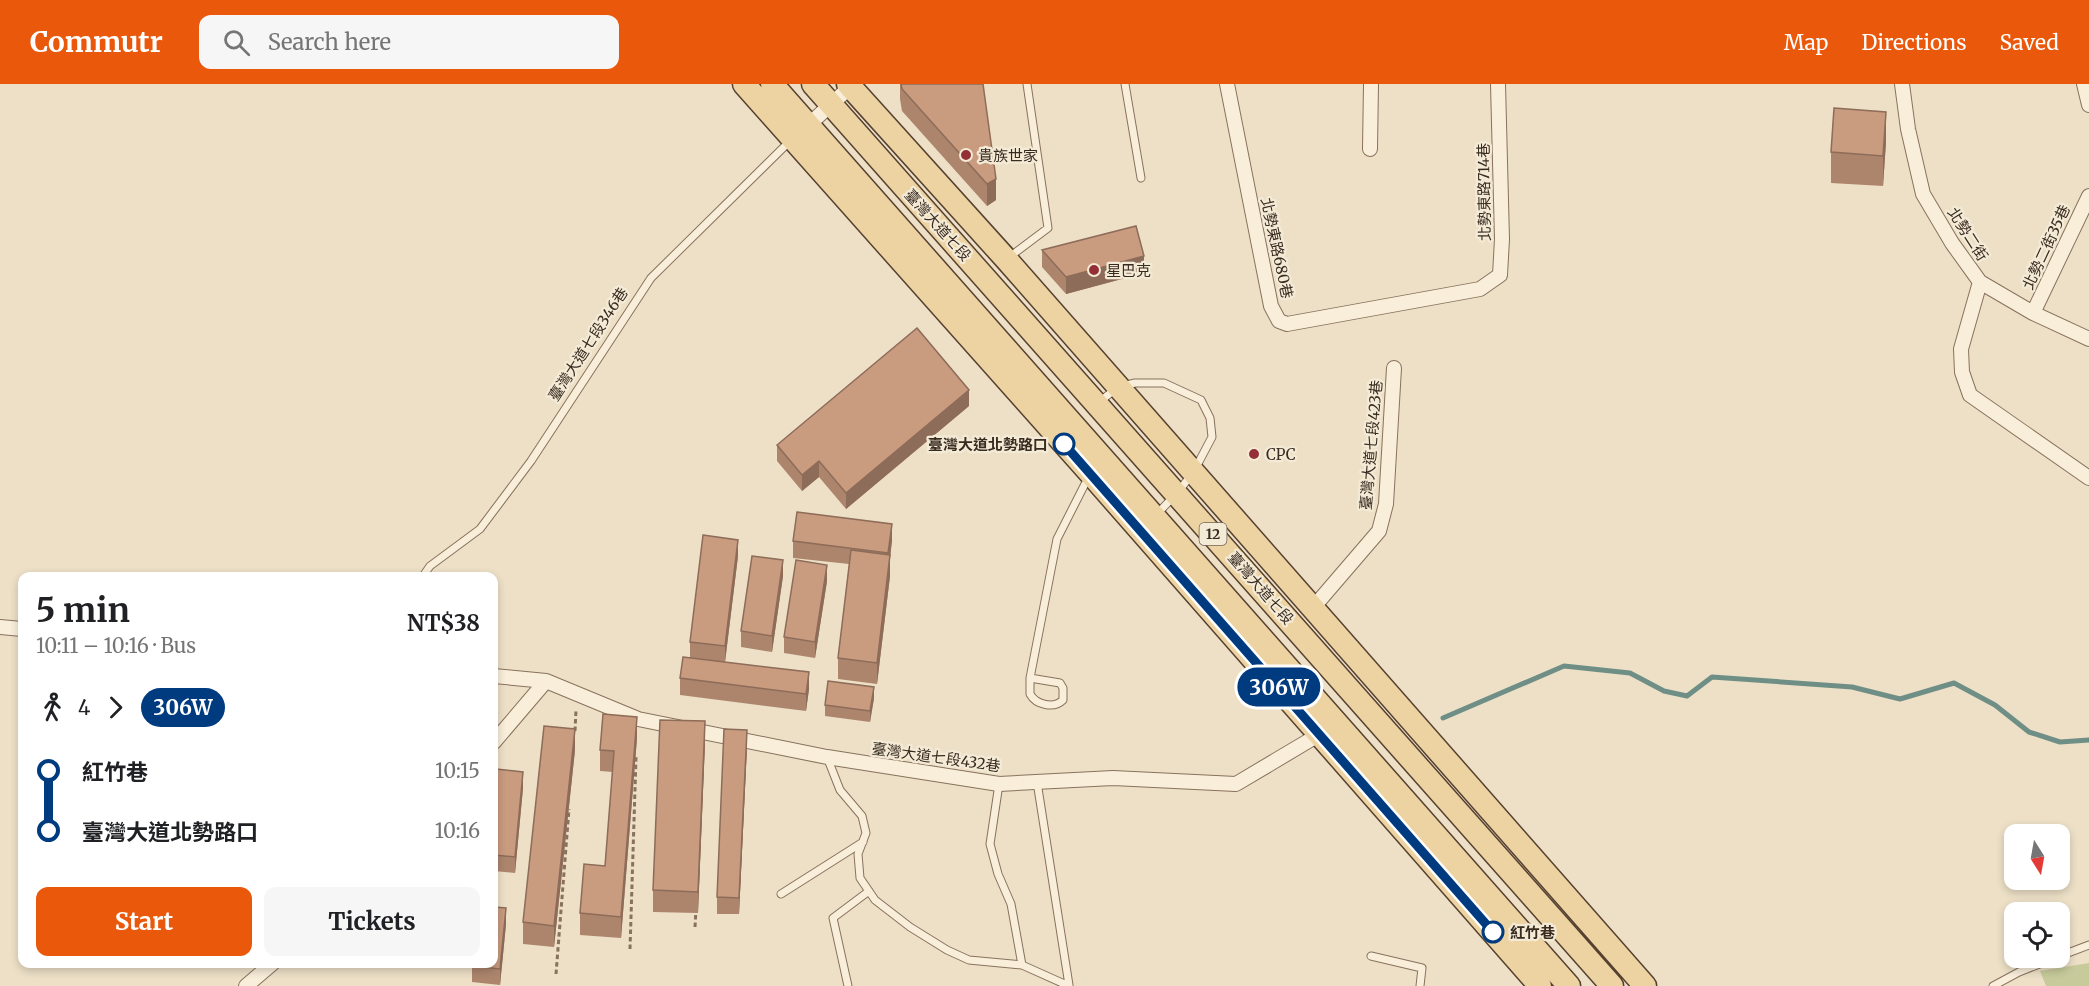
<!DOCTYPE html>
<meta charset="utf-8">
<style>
body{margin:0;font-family:Merriweather,"Noto Sans TC",serif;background:#f6f6f6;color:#202124;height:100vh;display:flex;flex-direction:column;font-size:22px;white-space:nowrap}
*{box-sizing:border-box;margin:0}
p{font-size:20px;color:#757577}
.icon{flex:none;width:33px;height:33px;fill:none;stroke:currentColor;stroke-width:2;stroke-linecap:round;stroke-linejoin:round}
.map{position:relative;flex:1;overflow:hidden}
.details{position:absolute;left:18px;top:488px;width:480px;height:396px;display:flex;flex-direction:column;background:#fff;border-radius:12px;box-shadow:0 3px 9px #0003}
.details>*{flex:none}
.badge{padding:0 12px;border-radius:20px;font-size:21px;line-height:39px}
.needle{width:39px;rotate:169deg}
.buttons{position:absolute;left:2004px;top:740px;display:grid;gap:12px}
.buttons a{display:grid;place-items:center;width:66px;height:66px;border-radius:12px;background:#fff;box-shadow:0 3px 9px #0003;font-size:30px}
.map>.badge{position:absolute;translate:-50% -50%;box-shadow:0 0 0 3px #fff}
.legs{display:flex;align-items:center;gap:9px;height:66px;padding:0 18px;font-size:20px}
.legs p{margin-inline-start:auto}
.head{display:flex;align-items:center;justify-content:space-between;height:102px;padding:0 18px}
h1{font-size:33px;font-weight:700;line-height:45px}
.button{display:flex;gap:12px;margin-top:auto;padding:12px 18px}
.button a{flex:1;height:69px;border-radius:12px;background:#ea580c;color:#fff;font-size:24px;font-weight:700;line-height:69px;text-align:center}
.button a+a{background:#f6f6f6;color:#202124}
ul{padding:0 18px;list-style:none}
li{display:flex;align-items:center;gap:21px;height:60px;font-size:22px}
li i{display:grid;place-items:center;width:9px;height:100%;margin:0 8px;background:currentColor}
li i::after{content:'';width:15px;height:15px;margin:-8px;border:4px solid;border-radius:50%;background:#fff}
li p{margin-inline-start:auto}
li:first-child i{background:linear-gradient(#0000 50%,currentColor 0)}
li:last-child i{background:linear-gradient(currentColor 50%,#0000 0)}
header{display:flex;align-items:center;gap:36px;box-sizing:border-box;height:84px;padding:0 30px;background:#ea580c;color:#fff}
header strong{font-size:28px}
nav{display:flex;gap:33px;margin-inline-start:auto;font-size:21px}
.search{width:420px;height:54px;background:#f6f6f6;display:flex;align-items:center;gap:15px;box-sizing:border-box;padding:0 21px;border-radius:12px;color:#757577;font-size:22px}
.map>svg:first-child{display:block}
.green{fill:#c7cb9b}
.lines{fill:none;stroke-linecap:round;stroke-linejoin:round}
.stream{stroke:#6f8f86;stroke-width:5}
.service-casing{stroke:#88725d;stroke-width:9}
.minor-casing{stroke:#88725d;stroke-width:16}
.primary-casing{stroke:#564131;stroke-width:25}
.path{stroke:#88725d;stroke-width:3;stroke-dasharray:4.5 3;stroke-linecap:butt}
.service{stroke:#f8eeda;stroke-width:7}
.minor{stroke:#f8eeda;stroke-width:14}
.primary{stroke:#edd3a1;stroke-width:22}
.wall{fill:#ad856d}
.shaded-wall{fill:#8d6c59}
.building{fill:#c99b7f;stroke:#8d6c59;stroke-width:1.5}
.line-1-casing{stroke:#fff;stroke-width:14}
.line-1{stroke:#003b80;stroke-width:9}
.poi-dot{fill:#943035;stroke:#f4ebd7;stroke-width:2}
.stop-1-dot{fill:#fff;stroke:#003b80;stroke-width:3}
.labels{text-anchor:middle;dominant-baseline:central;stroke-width:4.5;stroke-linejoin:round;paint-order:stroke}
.shield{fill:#f4ebd7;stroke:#716557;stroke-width:1.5}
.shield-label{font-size:14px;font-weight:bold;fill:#392b20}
.poi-label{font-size:15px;fill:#392b20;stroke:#f4ebd7;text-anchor:start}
.street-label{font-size:15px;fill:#392b20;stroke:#f4ebd7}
.stop-label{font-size:15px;font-weight:bold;fill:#392b20;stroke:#f4ebd7;text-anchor:end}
</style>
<header>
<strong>Commutr</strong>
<div class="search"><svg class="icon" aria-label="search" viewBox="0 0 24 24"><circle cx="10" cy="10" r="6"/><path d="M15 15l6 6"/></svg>Search here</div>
<nav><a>Map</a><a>Directions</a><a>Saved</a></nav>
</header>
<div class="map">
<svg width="2089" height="902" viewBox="0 0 2089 902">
<rect width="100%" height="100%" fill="#ede0c7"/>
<path class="green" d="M2089 879V902H2046L2040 887Z"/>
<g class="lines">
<path class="stream" d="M1443 634 1564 582 1630 589 1664 607 1687 612 1712 593 1852 603 1900 615 1954 599 1995 621 2029 648 2060 658 2089 656"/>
<g class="service-casing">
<path id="service" d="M1125 0 1141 94
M1008 174 1048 144 1027 0
M1098 319 1118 303 1135 299H1164L1201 316 1210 334 1212 353 1193 389 1177 409 1157 430
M423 492 430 482 480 445 531 377 651 194 790 57
M1030 594 1060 599 1063 604V616C1054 625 1036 621 1030 610V594L1057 455 1088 394
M827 673 840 706 862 732 866 749 858 770 860 794 875 816 910 843 947 866 969 876 1022 881 1069 902
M1037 698 1069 901
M999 700 990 760 998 790 1011 820 1022 881
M781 810 863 758
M1371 872 1422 884 1420 902
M2060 872 2089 861
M848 902 833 834 869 807
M1993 902 2019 888 2057 873"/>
</g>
<g class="minor-casing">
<path id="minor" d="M1227 0 1271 222 1279 237 1287 240 1480 205 1500 191 1502 155 1498 0
M1902 0 1908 45 1923 110 1952 159 1980 198 2033 229 2089 255
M2084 0 2089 21
M803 46 850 3V0
M1370 65 1371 0
M1980 198 1961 265 1962 288 1970 311 2089 394
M2033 229 2089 112
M1312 525 1379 447 1386 420 1394 284
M0 543 22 545
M494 592 546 597 638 635 827 673 999 700 1113 694 1236 700 1320 650
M494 658 546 597
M246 902 273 879"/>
</g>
<g class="primary-casing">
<path id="primary" d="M744 0 1090 389 1540 902
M772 0 1569 902
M813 0 1612 902
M848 0 1006 175 1645 902"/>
</g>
<path class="path" d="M575 647 576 626
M695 843 696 825
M630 865 636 673
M556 890 569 725"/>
<use href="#service" class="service"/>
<use href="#minor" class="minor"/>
<use href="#primary" class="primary"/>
</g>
<path class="wall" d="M900 0H983L996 116 987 122 902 27 900 15Z
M1886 58 1883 102 1831 99V68Z
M1042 166 1144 189 1066 210 1042 183Z
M969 322 846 425 819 393 802 407 777 377V361Z
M892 456 890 474V492L877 600 838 595V574L849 480 793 474V457Z
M738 472 725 578 809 605 806 627 680 611V594L690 573V558Z
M783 492 772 568 741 563V547Z
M827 497 815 574 784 569V553Z
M874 614 870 638 825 632V621Z
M637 654 621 854 580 851V829L605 782 613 688 600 687V666Z
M705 659 698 829 653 828V806Z
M747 663 739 830H717V813Z
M575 666 554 863 523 860V838Z
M523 704 515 789 494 787V716Z
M506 840 500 901 472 898V879Z"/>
<path class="shaded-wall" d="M1886 28V58L1883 102V72Z
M996 95V116L987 122V100Z
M1144 172V189L1066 210V193Z
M969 306V322L846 425V409Z
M819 377V393L802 407V391Z
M892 440V456L890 474V492L877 600V579L888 483V469Z
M738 456V472L725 578V562Z
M783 476V492L772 568V552Z
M827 481V497L815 574V558Z
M809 588V605L806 627V610Z
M874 603V614L870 638V627Z
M637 633V654L621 854V833Z
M705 637V659L698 829V808Z
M575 645V666L554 863V842Z
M747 646V663L739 830V814Z
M523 688V704L515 789V773Z
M506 824V840L500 901V885Z"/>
<path class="building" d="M901 0H983L996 95 987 100 902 5Z
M1834 24 1886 28 1883 72 1831 68Z
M1136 142 1144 172 1066 193 1042 166Z
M917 244 969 306 846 409 819 377 802 391 777 361Z
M797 428 892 440 888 469 793 457Z
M703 451 738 456 725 562 690 558Z
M851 466 890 471 877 579 838 574Z
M752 472 783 476 772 552 741 547Z
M796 476 827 481 815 558 784 553Z
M683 573 809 588 806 610 680 594Z
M828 597 874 603 870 627 825 621Z
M603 630 637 633 621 833 580 829 584 780 605 782 614 667 600 666Z
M660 636 705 637 698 808 653 806Z
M544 642 575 645 554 842 523 838Z
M724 645 747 646 739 814 717 813Z
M496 685 523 688 515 773 494 771V716Z
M494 823 506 824 500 885 472 882V879H494Z"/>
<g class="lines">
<g class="line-1-casing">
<path id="line-1" d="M1064 360 1493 848"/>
</g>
<use href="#line-1" class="line-1"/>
</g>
<g class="poi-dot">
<circle cx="966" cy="71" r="6"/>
<circle cx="1094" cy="186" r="6"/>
<circle cx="1254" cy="370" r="6"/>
</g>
<g class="stop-1-dot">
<circle cx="1064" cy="360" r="10"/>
<circle cx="1493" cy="848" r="10"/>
</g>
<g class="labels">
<rect class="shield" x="1199.5" y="439" width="27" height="22" rx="4.5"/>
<g class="shield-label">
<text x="1213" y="450">12</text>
</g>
<g class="poi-label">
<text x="978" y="71">貴族世家</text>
<text x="1106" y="186">星巴克</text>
<text x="1266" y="370">CPC</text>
</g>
<g class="street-label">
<text transform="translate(1484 108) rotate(-91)">北勢東路714巷</text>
<text transform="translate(938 141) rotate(48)">臺灣大道七段</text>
<text transform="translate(1968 150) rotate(57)">北勢二街</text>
<text transform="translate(2046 163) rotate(-65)">北勢二街35巷</text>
<text transform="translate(1277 164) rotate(78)">北勢東路680巷</text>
<text transform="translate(588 260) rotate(-57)">臺灣大道七段346巷</text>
<text transform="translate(1371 361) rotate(-85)">臺灣大道七段423巷</text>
<text transform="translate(1261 504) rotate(49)">臺灣大道七段</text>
<text transform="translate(936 673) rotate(8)">臺灣大道七段432巷</text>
</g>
<g class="stop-label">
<text x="1048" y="360">臺灣大道北勢路口</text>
<text x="1510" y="848" text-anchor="start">紅竹巷</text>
</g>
</g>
</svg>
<div class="buttons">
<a><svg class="needle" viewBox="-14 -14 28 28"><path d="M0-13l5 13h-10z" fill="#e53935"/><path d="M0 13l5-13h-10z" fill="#757577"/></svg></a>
<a><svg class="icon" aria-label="locate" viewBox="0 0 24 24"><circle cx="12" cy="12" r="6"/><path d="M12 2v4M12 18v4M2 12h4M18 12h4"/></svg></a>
</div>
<b class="badge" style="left:1279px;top:603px;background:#003b80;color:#fff">306W</b>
<section class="details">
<div class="head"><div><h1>5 min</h1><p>10:11 – 10:16 · Bus</p></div><b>NT$38</b></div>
<div class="legs"><svg class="icon" aria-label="walk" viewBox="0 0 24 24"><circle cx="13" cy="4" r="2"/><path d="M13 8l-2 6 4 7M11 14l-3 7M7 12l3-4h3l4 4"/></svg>4<svg class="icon" aria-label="forward" viewBox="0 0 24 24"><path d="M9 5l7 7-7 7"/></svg><b class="badge" style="background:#003b80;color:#fff">306W</b></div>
<ul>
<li><i style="color:#003b80"></i><b>紅竹巷</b><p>10:15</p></li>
<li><i style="color:#003b80"></i><b>臺灣大道北勢路口</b><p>10:16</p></li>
</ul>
<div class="button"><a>Start</a><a>Tickets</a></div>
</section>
</div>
